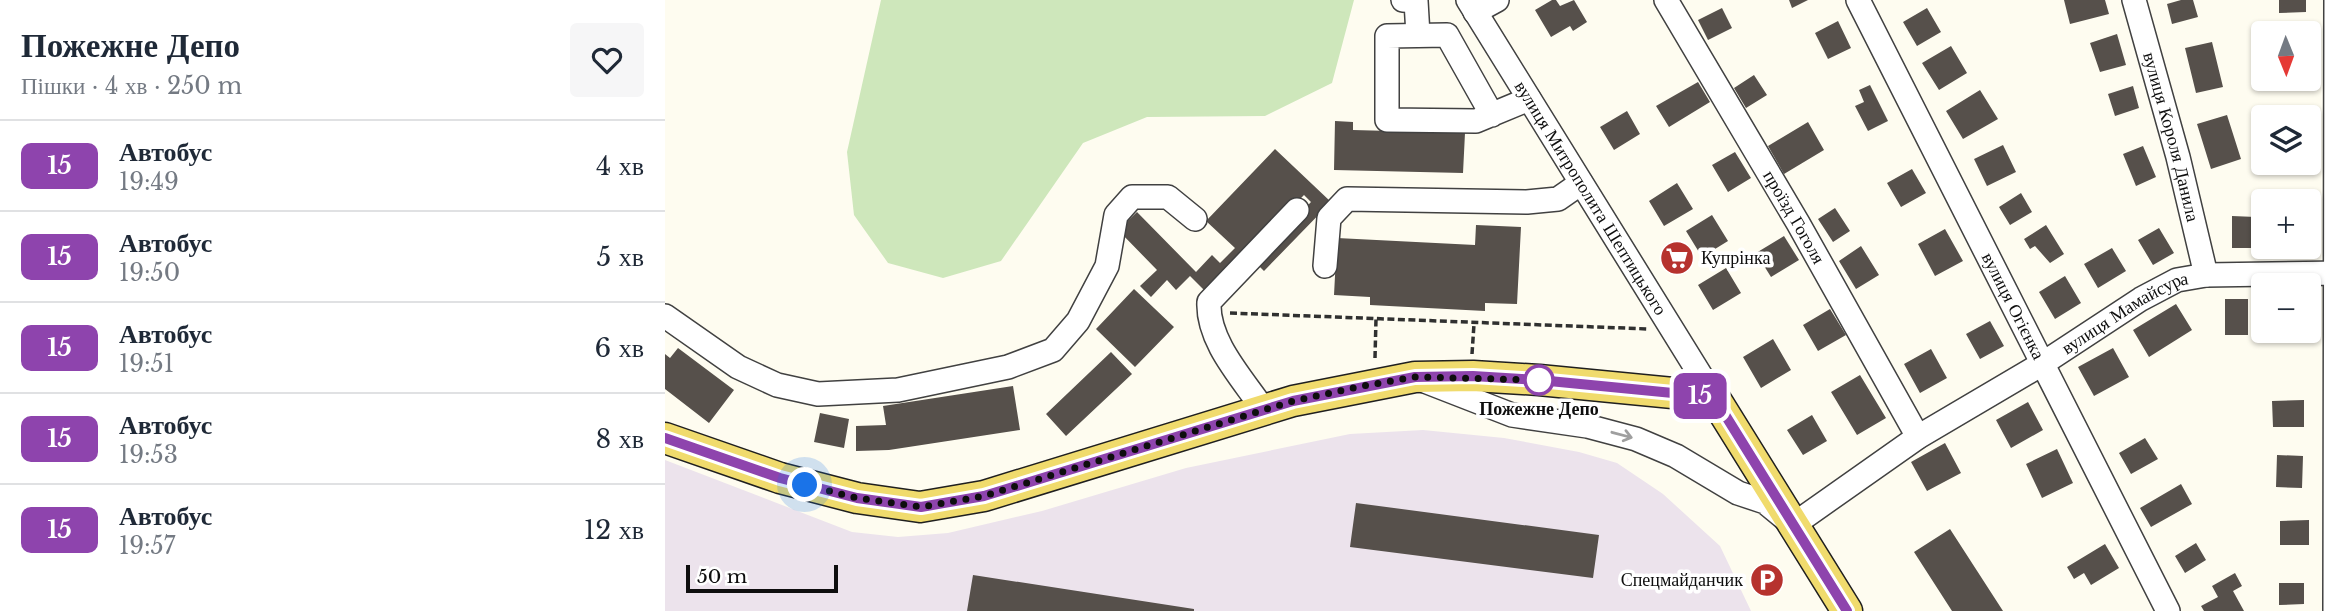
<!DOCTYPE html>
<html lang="uk">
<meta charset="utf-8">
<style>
body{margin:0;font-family:"Libre Baskerville",serif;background:#f6f6f7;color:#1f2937;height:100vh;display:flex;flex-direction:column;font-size:26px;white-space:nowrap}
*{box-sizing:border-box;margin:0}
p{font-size:23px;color:#747a83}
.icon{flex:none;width:38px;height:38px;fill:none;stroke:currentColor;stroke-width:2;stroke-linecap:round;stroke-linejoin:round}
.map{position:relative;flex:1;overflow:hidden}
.side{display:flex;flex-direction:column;background:#fff;width:665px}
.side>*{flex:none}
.badge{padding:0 14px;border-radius:10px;font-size:24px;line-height:46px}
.needle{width:46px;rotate:179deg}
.controls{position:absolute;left:1586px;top:21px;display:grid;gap:14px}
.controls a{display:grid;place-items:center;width:70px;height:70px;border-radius:7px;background:#fff;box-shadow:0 2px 5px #0004;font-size:35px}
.scale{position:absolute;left:21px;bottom:18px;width:152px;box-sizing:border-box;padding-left:7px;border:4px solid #0e0e0e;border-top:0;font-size:19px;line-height:24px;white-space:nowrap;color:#0e0e0e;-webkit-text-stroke:5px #fff;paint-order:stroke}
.you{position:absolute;width:35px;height:35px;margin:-18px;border:5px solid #fff;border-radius:50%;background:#1a73e8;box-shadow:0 0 0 10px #1a73e833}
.map>.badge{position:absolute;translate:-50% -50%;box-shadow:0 0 0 4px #fff}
.round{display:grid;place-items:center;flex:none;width:74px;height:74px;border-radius:7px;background:#f6f6f7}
.summary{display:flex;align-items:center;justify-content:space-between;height:119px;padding:0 21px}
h1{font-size:33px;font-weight:800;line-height:52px}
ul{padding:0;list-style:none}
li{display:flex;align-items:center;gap:21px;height:91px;padding:0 21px;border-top:2px solid #e0e1e3}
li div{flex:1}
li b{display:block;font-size:26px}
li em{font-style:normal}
li .badge{min-width:77px;font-weight:700;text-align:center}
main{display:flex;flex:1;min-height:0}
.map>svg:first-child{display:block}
.industrial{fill:#ece3ec}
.green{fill:#cee7bb}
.building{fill:#56504b}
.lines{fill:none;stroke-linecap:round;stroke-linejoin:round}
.minor-casing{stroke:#414141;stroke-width:26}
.major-casing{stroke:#1f1f1f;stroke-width:33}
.path{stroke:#303030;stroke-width:3.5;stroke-dasharray:7 3.5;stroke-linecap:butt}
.minor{stroke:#fff;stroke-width:23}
.major{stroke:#f0db6d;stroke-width:30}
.oneway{stroke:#9f9f9f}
.line-casing{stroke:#fff;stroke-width:16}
.line{stroke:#8e44ad;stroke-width:10}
.walk{stroke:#0e0e0e;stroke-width:7;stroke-dasharray:0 12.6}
.stop-dot{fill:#fff;stroke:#8e44ad;stroke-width:3.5}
.labels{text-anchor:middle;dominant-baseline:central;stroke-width:7;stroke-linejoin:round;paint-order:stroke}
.street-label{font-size:18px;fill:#0e0e0e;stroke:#fff}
.poi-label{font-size:18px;fill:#0e0e0e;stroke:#fff;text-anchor:start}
.stop-label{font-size:18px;font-weight:bold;fill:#0e0e0e;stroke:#fff}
</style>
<main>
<section class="side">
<div class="summary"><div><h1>Пожежне Депо</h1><p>Пішки · 4 хв · 250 m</p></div><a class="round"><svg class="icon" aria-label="heart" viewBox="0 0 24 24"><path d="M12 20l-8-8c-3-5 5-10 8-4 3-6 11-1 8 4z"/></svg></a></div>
<ul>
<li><span class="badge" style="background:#8e44ad;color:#fff">15</span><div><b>Автобус</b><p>19:49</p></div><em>4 хв</em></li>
<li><span class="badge" style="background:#8e44ad;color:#fff">15</span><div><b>Автобус</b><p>19:50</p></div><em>5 хв</em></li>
<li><span class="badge" style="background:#8e44ad;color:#fff">15</span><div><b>Автобус</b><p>19:51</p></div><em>6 хв</em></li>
<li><span class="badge" style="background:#8e44ad;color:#fff">15</span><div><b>Автобус</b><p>19:53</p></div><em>8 хв</em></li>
<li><span class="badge" style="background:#8e44ad;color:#fff">15</span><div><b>Автобус</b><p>19:57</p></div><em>12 хв</em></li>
</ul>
</section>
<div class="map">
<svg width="1677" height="611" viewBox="0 0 1677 611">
<rect width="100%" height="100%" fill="#fefcf0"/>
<path class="industrial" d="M758 430 839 438 914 452 952 463 998 494 1055 546 1086 611H0V460L187 532 233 537 283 533 377 511 521 468 685 434Z"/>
<path class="green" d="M216 0H689L667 83 600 116 482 117 418 143 336 261 278 278 223 263 189 215 182 152Z"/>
<path class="building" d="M887 0H891L895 6 909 0 922 22 908 31 905 26 886 37 870 10Z
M1124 0H1143L1127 8Z
M1399 0H1440L1444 14 1405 24Z
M1516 0H1528L1533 17 1507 24 1502 4Z
M1614 0H1641V12L1614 13Z
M1057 8 1067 28 1043 40 1033 20Z
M1262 8 1276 32 1252 46 1238 22Z
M1173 21 1186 48 1163 59 1150 33Z
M1452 34 1461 65 1435 72 1425 43Z
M1547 42 1558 87 1531 93 1520 48Z
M1286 46 1302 73 1274 90 1257 63Z
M1089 75 1102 95 1081 108 1069 88Z
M1033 82 1045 102 1004 127 991 106Z
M1205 85 1223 121 1203 131 1190 106 1199 102 1194 90Z
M1468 86 1474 108 1450 116 1443 94Z
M1315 90 1333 119 1298 139 1281 111Z
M962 111 975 134 949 150 935 127Z
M1613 114H1642V117H1613Z
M1562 115 1576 159 1546 169 1532 124Z
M670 121 688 122V130L800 133 798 173 669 170Z
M1143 122 1159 150 1119 174 1103 146Z
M1338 145 1351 172 1322 186 1309 159Z
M1478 146 1491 177 1471 186 1458 154Z
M610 149 666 202 599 271 589 261 646 202 639 195 543 294 525 276 511 290 502 280 486 297 475 286 492 270 453 230 472 212 531 272 547 255 555 263 570 248 541 221Z
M1070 152 1086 178 1063 192 1047 165Z
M1247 169 1261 193 1236 207 1222 183Z
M1012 183 1028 209 999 226 984 201Z
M1356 193 1367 212 1345 225 1334 207Z
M1170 208 1185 231 1168 242 1153 219Z
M1047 215 1063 241 1037 257 1021 231Z
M1567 216 1591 217V248H1567Z
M811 225 856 227 852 304 820 303V311L705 305V297L669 295 672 238 810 245Z
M1381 225 1399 254 1385 263 1370 246 1365 249 1359 239Z
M1494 228 1509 253 1488 265 1473 240Z
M1280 229 1298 261 1270 276 1253 244Z
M1119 236 1134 260 1106 277 1091 253Z
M1016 242 1028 263 1009 275 996 253Z
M1196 246 1214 275 1191 289 1174 261Z
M1447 248 1461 271 1433 288 1419 264Z
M1061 268 1076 293 1048 310 1033 285Z
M1400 276 1416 303 1390 319 1374 292Z
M469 289 509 327 470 367 431 329Z
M1560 299H1583V335H1560Z
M1511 304 1527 330 1484 357 1468 330Z
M1165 309 1181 335 1153 351 1138 325Z
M1325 321 1339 346 1315 359 1301 334Z
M1617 331H1638V335H1617Z
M1108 339 1126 370 1096 388 1078 357Z
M13 348 69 390 44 423 0 389V354L5 358Z
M1448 348 1464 377 1429 396 1413 367Z
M1266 349 1282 378 1255 393 1239 364Z
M446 352 467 374 401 436 381 414Z
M1195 375 1221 418 1192 435 1166 392Z
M348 386 355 430 224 450 191 451V426L221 425 218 406Z
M1639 400V427H1608L1607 401Z
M1363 402 1378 430 1346 448 1331 420Z
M155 413 184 419 179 448 149 442Z
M1147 415 1162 441 1138 455 1122 430Z
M1480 438 1493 459 1466 474 1454 453Z
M1280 443 1296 473 1262 491 1246 462Z
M1392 449 1408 483 1377 498 1361 464Z
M1612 455 1638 456 1637 488 1611 487Z
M1516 484 1527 504 1486 527 1475 508Z
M691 503 934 535 928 578 685 547Z
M1644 520V545H1615V521Z
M1285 529 1338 611H1287L1249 552Z
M1531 543 1541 560 1520 573 1510 556Z
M1440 544 1454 568 1426 585 1419 573 1409 579 1402 567Z
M1570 573 1577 586 1568 591 1579 611H1539L1536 606 1553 597 1547 586Z
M308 575 529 609V611H302Z
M1614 583H1639V604L1614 605Z"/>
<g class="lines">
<g class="minor-casing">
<g id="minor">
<path d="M738 0 751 1 753 35"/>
<path id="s1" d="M803 0 1049 397"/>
<path id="s2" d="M1001 0 1133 223 1253 437"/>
<path id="s3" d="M1193 0 1503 611"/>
<path id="s4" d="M1469 0 1513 157 1541 275"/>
<path d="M810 12 832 0"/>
<path d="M827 115 782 35 722 36V120L811 121 864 99"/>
<path d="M660 266 664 218 682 199 862 202 893 199 916 183"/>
<path d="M0 316 73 367 112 385 153 394 233 390 343 367 388 350 413 321 442 266 451 215 467 197H503L530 219"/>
<path id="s5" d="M757 380 847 415 922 426 971 439 1011 456 1073 493 1100 502 1128 525 1253 437 1377 364 1476 299 1512 280 1541 275 1677 273"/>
<path d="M598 409C577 378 542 341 544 302L632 210"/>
<path d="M1670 611 1671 0"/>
</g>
</g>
<g class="major-casing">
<path id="major" d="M0 438 115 478 192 498 255 507 319 496 628 401 750 377 808 376 874 380 1049 397 1182 611"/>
</g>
<path class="path" d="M565 313 984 329
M807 354 809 324
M710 358 711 319"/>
<use href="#minor" class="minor"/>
<use href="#major" class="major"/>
</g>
<defs><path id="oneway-shaft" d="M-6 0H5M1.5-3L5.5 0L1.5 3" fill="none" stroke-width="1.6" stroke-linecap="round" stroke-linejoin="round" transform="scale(1.75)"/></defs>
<use class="oneway" href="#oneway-shaft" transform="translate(957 435) rotate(15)"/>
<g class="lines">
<g class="line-casing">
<path id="line" d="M0 438 115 478 192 498 256 507 319 496 628 401 750 377 808 376 874 380 1049 397 1182 611"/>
</g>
<use href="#line" class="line"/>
<path class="walk" d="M140 485 192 498 256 507 319 496 628 401 698 386 750 377 874 380"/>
</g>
<defs>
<g id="supermarket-disc" transform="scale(1.75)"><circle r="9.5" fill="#b6322e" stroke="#fff"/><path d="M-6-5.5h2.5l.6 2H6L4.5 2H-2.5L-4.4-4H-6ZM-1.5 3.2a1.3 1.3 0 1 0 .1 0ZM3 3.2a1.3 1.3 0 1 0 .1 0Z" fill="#fff"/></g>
<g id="parking-disc" transform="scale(1.75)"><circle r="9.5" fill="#b6322e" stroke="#fff"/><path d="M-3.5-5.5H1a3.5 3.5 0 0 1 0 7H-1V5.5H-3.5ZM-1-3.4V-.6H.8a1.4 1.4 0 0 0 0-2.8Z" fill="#fff"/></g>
</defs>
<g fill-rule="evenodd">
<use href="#supermarket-disc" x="1012" y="258"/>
<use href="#parking-disc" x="1102" y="580"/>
</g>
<circle class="stop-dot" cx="874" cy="380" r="14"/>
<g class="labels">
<g class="street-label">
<text stroke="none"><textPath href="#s4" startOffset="142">вулиця Короля Данила</textPath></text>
<text stroke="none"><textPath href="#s1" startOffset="233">вулиця Митрополита Шептицького</textPath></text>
<text stroke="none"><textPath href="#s2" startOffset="252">проїзд Гоголя</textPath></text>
<text stroke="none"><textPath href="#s3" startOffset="343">вулиця Огієнка</textPath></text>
<text stroke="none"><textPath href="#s5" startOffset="798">вулиця Мамайсура</textPath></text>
</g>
<g class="poi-label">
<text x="1036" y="258">Купрінка</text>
<text x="1078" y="580" text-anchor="end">Спецмайданчик</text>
</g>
<g class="stop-label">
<text x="874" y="409">Пожежне Депо</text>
</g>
</g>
</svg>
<div class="controls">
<a><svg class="needle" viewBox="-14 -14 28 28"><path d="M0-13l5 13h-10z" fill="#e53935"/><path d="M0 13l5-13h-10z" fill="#747a83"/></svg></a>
<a><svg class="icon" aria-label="layers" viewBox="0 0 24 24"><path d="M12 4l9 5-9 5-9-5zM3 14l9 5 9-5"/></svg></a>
<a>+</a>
<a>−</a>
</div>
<div class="scale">50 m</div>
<div class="you" style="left:140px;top:485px"></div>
<b class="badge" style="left:1035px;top:396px;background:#8e44ad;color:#fff">15</b>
</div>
</main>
